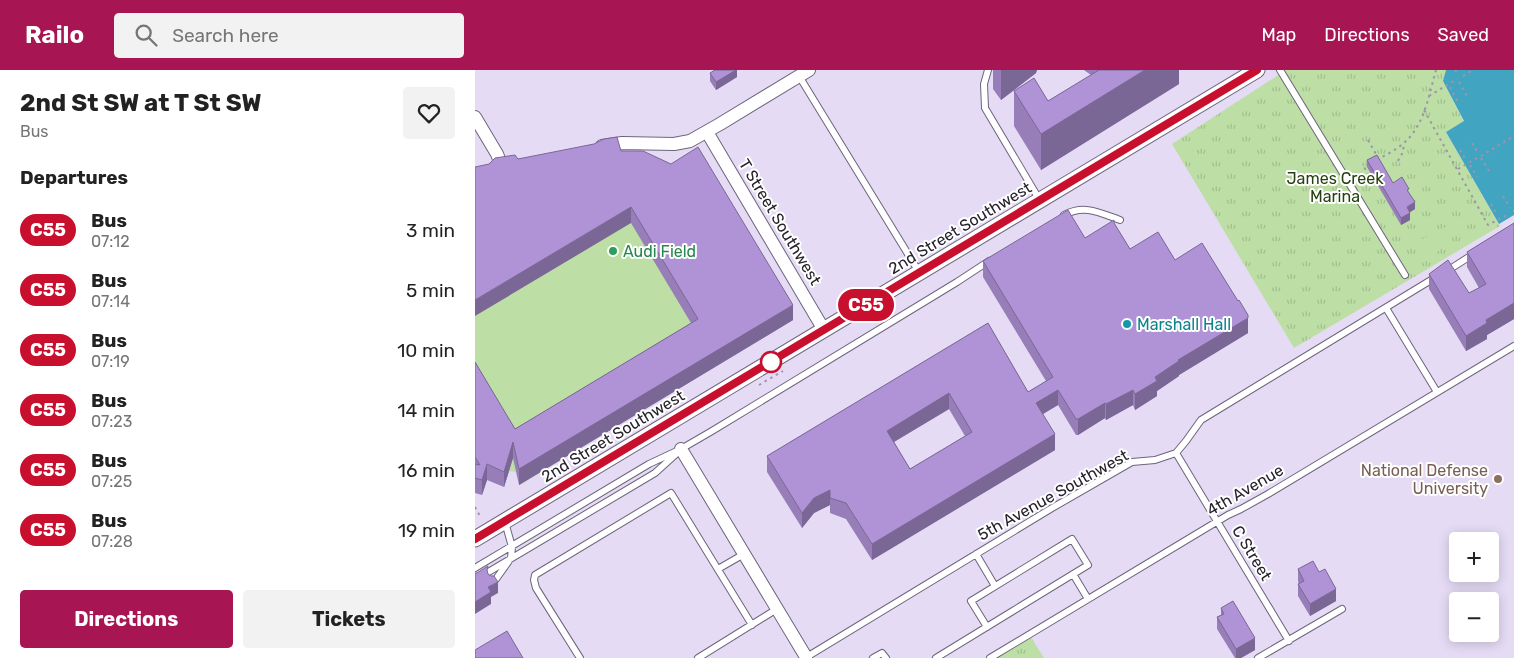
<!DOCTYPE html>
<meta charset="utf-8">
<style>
body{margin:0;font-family:Rubik,sans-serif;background:#f2f2f2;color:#222;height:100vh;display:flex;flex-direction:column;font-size:19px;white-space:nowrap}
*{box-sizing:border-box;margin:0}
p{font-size:16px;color:#767676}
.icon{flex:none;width:28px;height:28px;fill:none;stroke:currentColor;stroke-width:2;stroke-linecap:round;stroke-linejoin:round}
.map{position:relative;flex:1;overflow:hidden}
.drawer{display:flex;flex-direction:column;background:#fff;width:475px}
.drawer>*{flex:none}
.badge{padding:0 10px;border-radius:16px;font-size:18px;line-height:32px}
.fabs{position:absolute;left:974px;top:462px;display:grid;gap:10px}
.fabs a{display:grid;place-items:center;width:50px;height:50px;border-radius:5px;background:#fff;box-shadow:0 2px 12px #0003;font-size:25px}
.map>.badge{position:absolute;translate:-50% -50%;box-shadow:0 0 0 2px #fff}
h2{padding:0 20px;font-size:19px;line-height:45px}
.round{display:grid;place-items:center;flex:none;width:52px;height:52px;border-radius:5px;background:#f2f2f2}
.headline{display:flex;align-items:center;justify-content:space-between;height:85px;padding:0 20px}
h1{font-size:24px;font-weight:700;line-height:38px}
.action{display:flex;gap:10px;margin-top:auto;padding:10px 20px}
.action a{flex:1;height:58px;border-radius:5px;background:#a71653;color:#fff;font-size:20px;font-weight:700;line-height:58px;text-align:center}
.action a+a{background:#f2f2f2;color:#222}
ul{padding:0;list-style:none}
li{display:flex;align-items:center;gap:15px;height:60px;padding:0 20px}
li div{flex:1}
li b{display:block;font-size:19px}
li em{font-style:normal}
li .badge{min-width:55px;font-weight:700;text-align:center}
header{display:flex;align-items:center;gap:30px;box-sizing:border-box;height:70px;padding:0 25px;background:#a71653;color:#fff}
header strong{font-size:24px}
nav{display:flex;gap:28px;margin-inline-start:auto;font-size:18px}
.search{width:350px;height:45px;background:#f2f2f2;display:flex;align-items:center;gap:12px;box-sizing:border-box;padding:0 18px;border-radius:5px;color:#767676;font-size:19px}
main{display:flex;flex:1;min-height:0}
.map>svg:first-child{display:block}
.grass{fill:url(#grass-tufts)}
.pitch{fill:#bddfa5}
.water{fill:#41a4c1}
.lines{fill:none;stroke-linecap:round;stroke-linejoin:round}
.service-casing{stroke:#6e647b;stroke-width:8}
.minor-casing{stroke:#6e647b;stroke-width:14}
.tertiary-casing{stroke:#6e647b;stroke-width:17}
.path{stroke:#9d95a9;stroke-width:2;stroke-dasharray:2.5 4;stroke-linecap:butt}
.service{stroke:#fff;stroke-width:6}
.minor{stroke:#fff;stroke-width:12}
.tertiary{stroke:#fff;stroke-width:15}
.wall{fill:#977eb8;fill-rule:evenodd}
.shaded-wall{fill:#7b6796}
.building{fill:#b093d6;stroke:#7b6796;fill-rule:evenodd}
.line-casing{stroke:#fff;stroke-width:11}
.line{stroke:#c8102e;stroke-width:8}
.leisure-dot{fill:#2e9e5b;stroke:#fff;stroke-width:2}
.culture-dot{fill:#0f9aa8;stroke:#fff;stroke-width:2}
.stop-dot{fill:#fff;stroke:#c8102e;stroke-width:2.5}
.education-dot{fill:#8d6e63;stroke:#fff;stroke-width:2}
.labels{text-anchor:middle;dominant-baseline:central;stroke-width:4;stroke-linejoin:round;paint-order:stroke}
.park-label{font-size:16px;fill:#274011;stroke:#fff}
.street-label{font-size:16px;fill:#26222b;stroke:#fff}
.leisure-label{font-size:16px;fill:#27864d;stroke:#fff;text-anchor:start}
.culture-label{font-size:16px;fill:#0d838f;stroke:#fff;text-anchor:start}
.education-label{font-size:16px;fill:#785e54;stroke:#fff;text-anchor:end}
</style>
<header>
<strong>Railo</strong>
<div class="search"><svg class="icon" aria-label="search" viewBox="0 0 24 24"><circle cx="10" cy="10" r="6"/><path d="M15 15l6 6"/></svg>Search here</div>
<nav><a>Map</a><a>Directions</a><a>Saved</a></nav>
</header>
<main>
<section class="drawer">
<div class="headline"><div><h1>2nd St SW at T St SW</h1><p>Bus</p></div><a class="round"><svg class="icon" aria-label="heart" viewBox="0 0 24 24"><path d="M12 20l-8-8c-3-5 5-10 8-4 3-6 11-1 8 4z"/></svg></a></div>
<h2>Departures</h2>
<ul>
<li><span class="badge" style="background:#c8102e;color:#fff">C55</span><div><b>Bus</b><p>07:12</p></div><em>3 min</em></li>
<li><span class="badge" style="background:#c8102e;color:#fff">C55</span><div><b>Bus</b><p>07:14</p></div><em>5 min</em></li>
<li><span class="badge" style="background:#c8102e;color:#fff">C55</span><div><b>Bus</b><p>07:19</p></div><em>10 min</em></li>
<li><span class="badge" style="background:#c8102e;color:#fff">C55</span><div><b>Bus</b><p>07:23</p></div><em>14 min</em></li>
<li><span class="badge" style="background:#c8102e;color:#fff">C55</span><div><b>Bus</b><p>07:25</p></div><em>16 min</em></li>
<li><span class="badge" style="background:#c8102e;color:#fff">C55</span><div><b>Bus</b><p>07:28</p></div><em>19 min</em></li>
</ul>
<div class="action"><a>Directions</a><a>Tickets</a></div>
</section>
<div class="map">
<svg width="1039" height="588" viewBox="0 0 1039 588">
<defs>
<pattern id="grass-tufts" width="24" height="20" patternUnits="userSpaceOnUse" patternTransform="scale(1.25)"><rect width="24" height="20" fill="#bddfa5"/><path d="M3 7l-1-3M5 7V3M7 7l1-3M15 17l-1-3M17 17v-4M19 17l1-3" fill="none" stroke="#a2bf8e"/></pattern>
</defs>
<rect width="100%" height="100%" fill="#e5dbf5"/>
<path class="grass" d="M811 0H971L968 11 989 52 971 62 1025 156 819 278 697 74Z
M554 564 569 588H515Z"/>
<path class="pitch" d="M119 90 249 291 45 415 41 402 34 401 29 417 12 409 0 399V112Z
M969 157 978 172 950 189 941 173Z"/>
<path class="water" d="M971 0H1039V145L1024 154 971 62 989 51 968 11Z"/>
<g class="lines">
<g class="service-casing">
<path id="service" d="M513 0 509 14 510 38 564 129
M805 0 930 205
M324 6 444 202
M589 145C610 134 625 143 645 150
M972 201 997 185
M911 238 962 322
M701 383 814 571
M501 484 520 516
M0 498 174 394 206 379 237 361 482 212 514 191
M243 499 269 484
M598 504 613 529
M0 510 180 403 201 384
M17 513 21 509 36 488 37 477 30 452
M105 588 61 518 59 510 60 505 196 423 277 555
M223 588 302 539
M330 588 577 438 657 392 680 390 701 383 711 371 726 350 961 207
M398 588 407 583 411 588
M461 588C512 557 562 526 613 495L597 469 496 531 512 557
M515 588 753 445 766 439 793 424 1039 276
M783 588 867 539"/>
</g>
<g class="minor-casing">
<path id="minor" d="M0 47 22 84 26 94
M232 62 349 260
M127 76 147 73 199 74 215 71 245 54 334 0
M206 379 331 587"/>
</g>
<g class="tertiary-casing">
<path id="tertiary" d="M0 469 782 0"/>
</g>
<path class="path" d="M980 0 983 5
M988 6 998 0
M984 12 993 28
M975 17 984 34
M954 26 982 9
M949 40 1013 155 1034 144
M893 70 902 86
M997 73 1003 83
M985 80 991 90
M1006 86 1039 66
M1006 88 1014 101
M902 90C912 84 923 79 931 71 950 53 954 24 961 0
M923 91 928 82 929 73
M894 94 889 97 899 114 902 112
M995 95 1002 107
M983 99 1002 88
M1028 126 1035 138
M1016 134 1022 145
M1038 141H1039
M284 315 308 301
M0 437 5 446"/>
<use href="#service" class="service"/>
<use href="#minor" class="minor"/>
<use href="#tertiary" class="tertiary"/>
</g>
<path class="wall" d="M262 0V7L241 20 235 11V3Z
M518 0H562L561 3 526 30 518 19Z
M609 0H704V14L566 100 539 56V21L573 31 616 5Z
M146 81 318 250 44 415 38 388 29 417 12 410 7 425 0 423V292L40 359 216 253 156 153 43 89Z
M892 90 918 113 934 122 940 139 935 142V150L926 155 892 97Z
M639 153 655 179 700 190 763 231 773 245V263L704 305V306L682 321V326L660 340 658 335 631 350 630 348 603 365H601L583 335 568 344 580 380 397 490 371 449 355 443V435L339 443 327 458 292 402V386L513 253 553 322 571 311 508 207V191L610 168ZM474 339 490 366 435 399 419 372Z
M1039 153V249L1012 265V269L991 281 954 219V204L994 223 1004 218 992 197V182Z
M823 499 844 502 861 531 835 546 823 526V514H824L823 511Z
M746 538 780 580 766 588H760L742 559V547L746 545Z"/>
<path class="shaded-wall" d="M261 0H262V7L241 20V12Z
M526 0H562L561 3 526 30Z
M670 0H704V14L566 100V64Z
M940 132V139L932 144V137Z
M156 137V153L0 246V230Z
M935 143V150L926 155V148Z
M1039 233V249L1012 265V269L991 281V266L1011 250Z
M318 235V250L44 415V399Z
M773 248V263L704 305V306L682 321V326L660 340V324L680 307 703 290Z
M583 320V335L561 348V333Z
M658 320V335L631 350V334Z
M474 323V339L412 376V361Z
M630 333V348L603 365V349Z
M580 364V380L397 490V474Z
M38 372V388L29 417V402Z
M12 394V410L7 425V410Z
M355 420V435L339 443 327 458V443L339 428Z
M23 512V523L16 527V534L0 544V532L13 517Z
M861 519V531L835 546V534Z
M780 568V580L766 588H761V579Z"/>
<path class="building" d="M240 0H261L241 12 235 3Z
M624 0H670L566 64 539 21 559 8 573 31Z
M142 67 146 81H168L196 94 223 77 318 235 44 399 38 372 29 402 12 394 7 410 0 408V394L5 395 0 387V292L40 359 223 249 156 137 0 230V97L14 94 20 88 40 85 43 89 119 74 129 69Z
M902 85 918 113 927 107 934 119 932 120 940 132 932 137 935 143 926 148 892 90Z
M593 140 610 168 639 150V153L655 179 683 162 700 190 727 173 763 231 764 230 773 245V248L703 290 704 291 680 307 682 311 660 324 658 320 631 334 630 333 603 349H601L583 320 561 333 580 364 397 474 371 433 355 428V420L339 428 327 443 292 386 513 253 553 322 578 307 508 191ZM474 323 497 362 435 399 412 361Z
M1039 153V233L1011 250 1012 253 991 266 954 204 973 190 994 223 1011 214 992 182Z
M838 491 844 502 850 499 861 519 835 534 823 514 829 511 823 499Z
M13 496 12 500 13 504 16 506H19L23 512 13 517 16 522 0 532V503H2Z
M758 531 780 568 761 579 742 547 749 544 746 538Z
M32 561 48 588H0V580Z"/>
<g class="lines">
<g class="line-casing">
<path id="line" d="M0 469 782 0"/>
</g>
<use href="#line" class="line"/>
</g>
<circle class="leisure-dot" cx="138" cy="181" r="5"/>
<circle class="culture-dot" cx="652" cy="254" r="5"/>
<circle class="stop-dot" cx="296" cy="292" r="10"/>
<circle class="education-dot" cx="1023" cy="409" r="5"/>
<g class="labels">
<g class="park-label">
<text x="860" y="108">James Creek<tspan x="860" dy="18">Marina</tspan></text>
</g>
<g class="street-label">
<text transform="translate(305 152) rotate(59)">T Street Southwest</text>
<text transform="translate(485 158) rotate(-31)">2nd Street Southwest</text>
<text transform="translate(138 366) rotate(-31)">2nd Street Southwest</text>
<text transform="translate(770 420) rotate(-30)">4th Avenue</text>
<text transform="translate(578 425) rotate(-29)">5th Avenue Southwest</text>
<text transform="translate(777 483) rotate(59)">C Street</text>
</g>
<g class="leisure-label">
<text x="148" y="181">Audi Field</text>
</g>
<g class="culture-label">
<text x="662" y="254">Marshall Hall</text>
</g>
<g class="education-label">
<text x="1013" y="400">National Defense<tspan x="1013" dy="18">University</tspan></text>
</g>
</g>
</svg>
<div class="fabs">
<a>+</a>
<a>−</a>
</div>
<b class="badge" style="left:391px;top:235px;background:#c8102e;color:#fff">C55</b>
</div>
</main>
